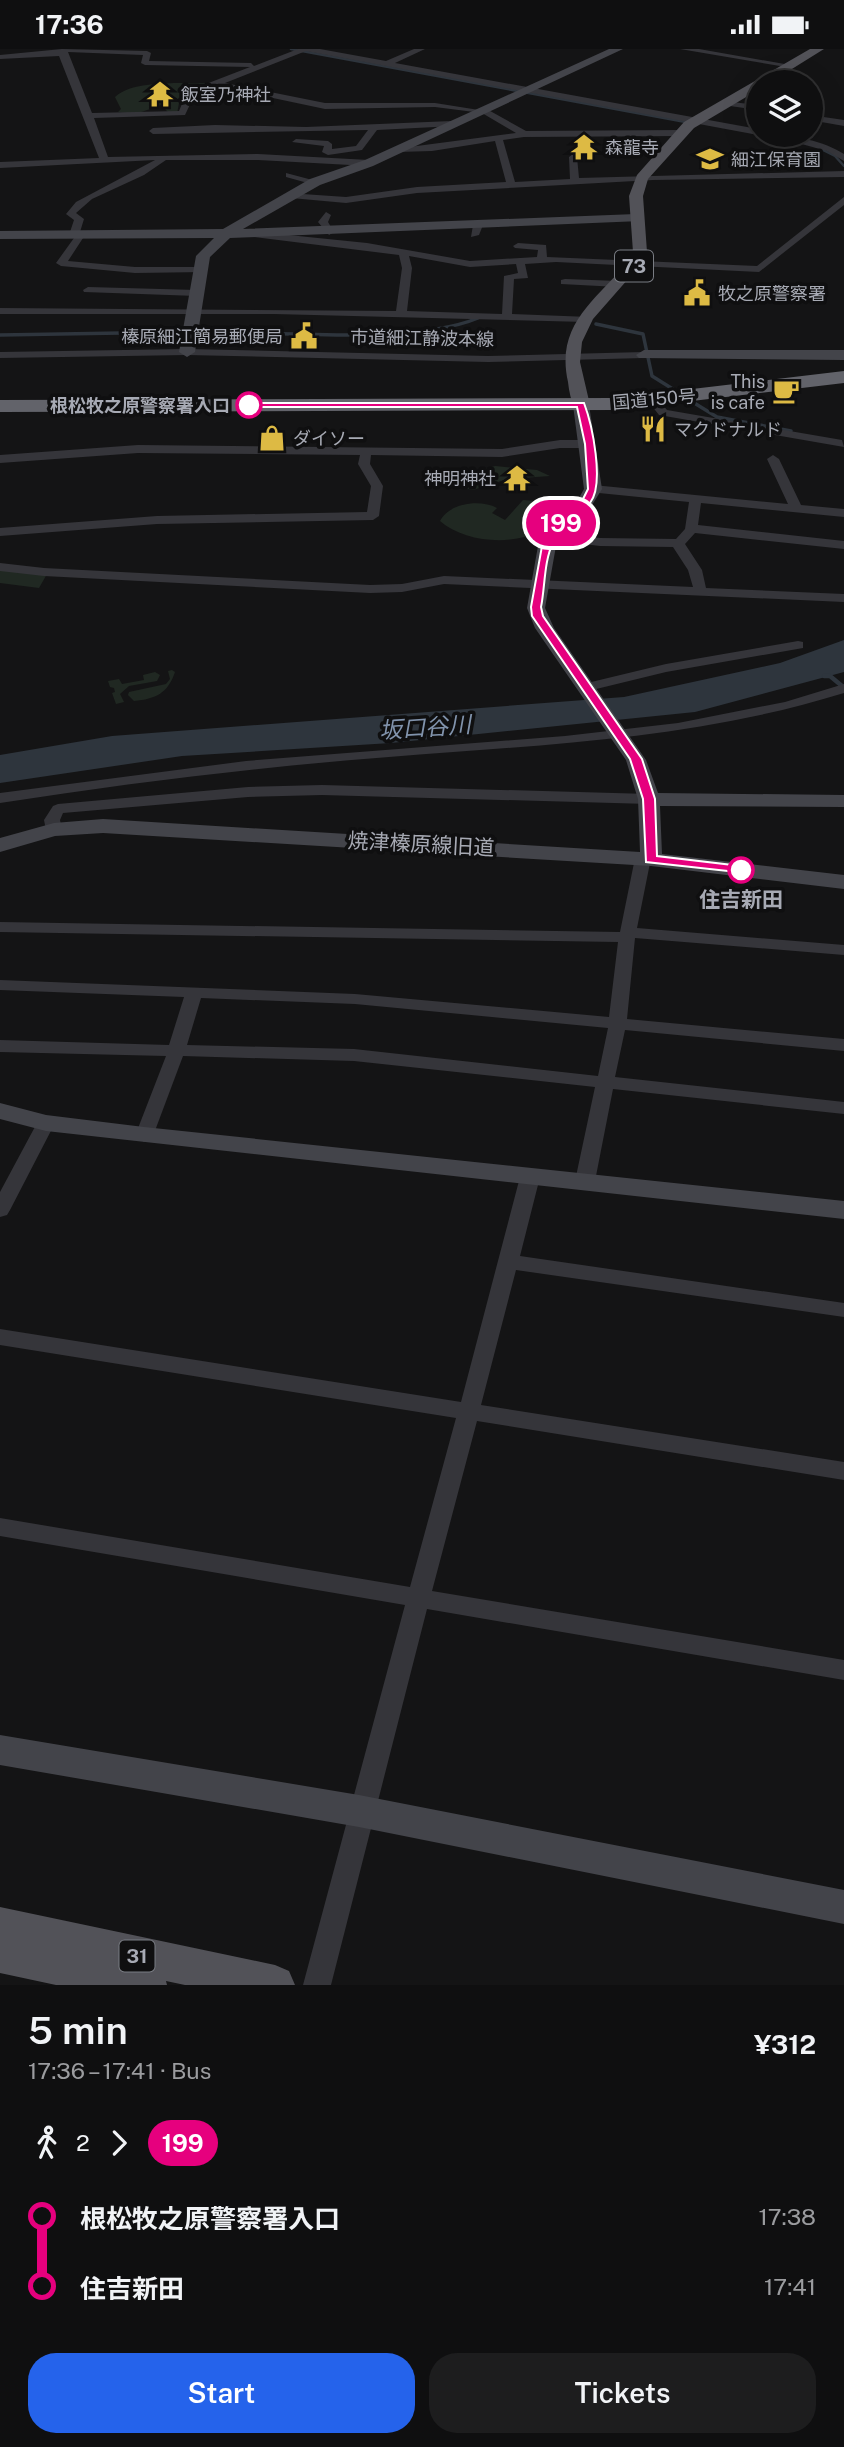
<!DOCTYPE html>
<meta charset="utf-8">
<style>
body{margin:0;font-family:"Public Sans","Noto Sans JP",sans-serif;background:#1d1d1e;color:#f1f3f6;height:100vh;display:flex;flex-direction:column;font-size:26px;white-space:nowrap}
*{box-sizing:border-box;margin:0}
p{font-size:23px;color:#9b9c9f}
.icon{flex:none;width:38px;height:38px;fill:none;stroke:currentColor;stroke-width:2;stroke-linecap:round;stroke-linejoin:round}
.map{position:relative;height:1936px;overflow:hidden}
.side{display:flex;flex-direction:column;background:#0f0f10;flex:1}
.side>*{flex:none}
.badge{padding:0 14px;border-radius:23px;font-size:24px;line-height:46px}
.controls{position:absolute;left:746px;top:21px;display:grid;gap:14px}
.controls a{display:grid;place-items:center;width:77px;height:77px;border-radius:50%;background:#0f0f10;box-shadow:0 7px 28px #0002,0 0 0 2px #2f2f30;font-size:35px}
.map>.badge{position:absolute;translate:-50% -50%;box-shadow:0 0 0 4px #fff}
.legs{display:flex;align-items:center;gap:10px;height:77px;padding:0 28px;font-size:23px}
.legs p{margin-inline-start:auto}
.head{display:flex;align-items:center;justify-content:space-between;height:119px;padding:0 28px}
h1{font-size:38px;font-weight:600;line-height:52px}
.cta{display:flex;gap:14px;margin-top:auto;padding:14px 28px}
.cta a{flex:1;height:80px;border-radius:28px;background:#2563eb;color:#fff;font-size:28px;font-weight:600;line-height:80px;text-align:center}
.cta a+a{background:#1d1d1e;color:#f1f3f6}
ul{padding:0 28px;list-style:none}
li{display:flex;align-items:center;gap:24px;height:70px;font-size:26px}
li i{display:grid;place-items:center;width:10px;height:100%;margin:0 9px;background:currentColor}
li i::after{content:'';width:18px;height:18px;margin:-9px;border:5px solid;border-radius:50%;background:#0f0f10}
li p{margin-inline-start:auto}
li:first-child i{background:linear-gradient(#0000 50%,currentColor 0)}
li:last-child i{background:linear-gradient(currentColor 50%,#0000 0)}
.status{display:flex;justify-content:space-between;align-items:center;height:49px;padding:0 35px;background:#0f0f10;direction:ltr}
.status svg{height:19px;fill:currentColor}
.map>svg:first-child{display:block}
.green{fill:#202822}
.water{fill:#2e353d}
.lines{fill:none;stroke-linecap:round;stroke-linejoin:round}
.stream-far2{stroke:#2e353d;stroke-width:2.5}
.stream-far1{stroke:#2e353d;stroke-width:3.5}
.stream{stroke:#2e353d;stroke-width:4.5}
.street{fill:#35353a;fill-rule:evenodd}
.secondary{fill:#43444a;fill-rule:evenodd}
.primary{fill:#525258;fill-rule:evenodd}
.highway{fill:#62636a;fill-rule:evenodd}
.line-1{fill:#e6007e;stroke:#fff;stroke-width:2}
.stop-1-dot{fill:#fff;stroke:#e6007e;stroke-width:3.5}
.labels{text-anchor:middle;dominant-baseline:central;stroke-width:7;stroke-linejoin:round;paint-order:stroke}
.far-poi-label{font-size:18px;fill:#a7aab4;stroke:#0f0f10;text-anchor:start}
.far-street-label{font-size:18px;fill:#a7aab4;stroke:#0f0f10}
.far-stop-label{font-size:18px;font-weight:bold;fill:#a7aab4;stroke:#0f0f10;text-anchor:end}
.shield{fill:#0f0f10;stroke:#797c83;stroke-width:2}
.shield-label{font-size:19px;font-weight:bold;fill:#a7aab4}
.street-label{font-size:21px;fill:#a7aab4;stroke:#0f0f10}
.stop-label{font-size:21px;font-weight:bold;fill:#a7aab4;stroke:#0f0f10}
.water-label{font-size:23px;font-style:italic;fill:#8193ac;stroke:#0f0f10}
</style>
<div class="status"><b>17:36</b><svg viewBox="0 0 49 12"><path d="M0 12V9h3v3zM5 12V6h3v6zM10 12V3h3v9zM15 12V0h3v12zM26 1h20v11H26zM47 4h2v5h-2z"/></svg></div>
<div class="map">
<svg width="844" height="1936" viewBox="0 0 844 1936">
<rect width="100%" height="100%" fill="#141415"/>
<path class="green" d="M174 34H214L179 54 177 65 169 64 161 56 136 65 118 63 121 60 115 48C131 34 154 36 174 34Z
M495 417 537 421 550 427 507 430 473 441 455 437 472 423Z
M523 451 548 453 560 466C535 499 470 498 440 472 449 454 480 450 497 459L492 464 505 471Z
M0 520 47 525 39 539 0 534Z
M172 621 175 623C168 644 156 650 134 652L128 646 129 643 166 635 170 630 168 622Z
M155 623 160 626 157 632 129 637 120 645 124 653 116 655 112 644 115 643 114 639 110 638 108 632 119 630 122 635 144 631 143 626Z"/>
<path class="water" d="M844 591V623L695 663 391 694 182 707 0 734V706L112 687 624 648 780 614Z"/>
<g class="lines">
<path class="stream-far2" d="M291 0 691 74
M760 86 791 91
M817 98 835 107 844 117"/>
<path class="stream-far1" d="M596 275 643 285 652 327 676 342
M200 282C273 283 414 296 478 269
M0 286 182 283
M691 352 717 368 791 382"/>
<path class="stream" d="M824 627H830L842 637"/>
<path class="street" d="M62 0 147 2 151 4 149 12 251 14 254 17 298 0H320L386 12 414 0H425L395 14 758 80V86L306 2 225 34 325 54H435L479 61 483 58 526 82 681 81 685 84 681 87 524 88 503 91 515 133 570 130 569 108 573 105 577 108 579 129 844 122V128L653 131 417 144 346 154 291 149 286 146 288 144 346 148 417 138 506 133 495 92 432 102 398 103 394 100 516 84 482 64 435 58 325 60 217 37 193 49 185 66 94 69 108 108 258 105 369 111 373 114 369 117 258 111H166L144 126 92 150 76 164 84 170 80 183 85 186 68 212 135 218H201L206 221 205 223 135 224 61 217 56 214 74 189 69 186 74 171 66 165 76 153 155 111 0 119V113L99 109 59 7 0 10V6ZM68 3 143 6 141 14 145 16 250 18 193 40 185 48 179 62 92 64Z
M680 0H699L796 17 792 19Z
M723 52 758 56V61L723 56Z
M810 66 844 71V77L810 71Z
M452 72 455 77 377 81 362 101 328 106 322 103 324 97 292 93 296 90 328 92 332 95V100L356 97 368 81 153 85 149 82 153 79 215 76 306 78Z
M769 86C793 86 824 92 844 105V112L827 102Z
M286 124 320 133 315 136 286 128Z
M844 148V156L759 223 556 213 525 215 528 229 514 230 512 265 590 268V272L586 273 274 265H0V259L396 262 402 219 399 206 237 186V182L240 181 367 194 470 212 537 208 538 201 515 199 513 197 518 194 546 196 547 208 757 217ZM409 207 470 218 516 215 518 224 504 227 502 265 407 262 412 219Z
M326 163 331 166 328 173 334 183 329 186 318 173Z
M478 173 483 176 479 186 471 188 473 176Z
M565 230 618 232 623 235 618 238 561 235V231Z
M88 238 197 241 202 244 197 247 84 243 83 241Z
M187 300 488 307 644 303 649 306 644 309 488 313 187 306 0 309V303Z
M650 350H658L667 361 842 391 844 398 659 366 648 352Z
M560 391H589L595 395 589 399H560L502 408 371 406 370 415 383 437 379 467 373 471 157 475 0 487V479L157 467 367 463 371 437 358 415 360 406 138 404 0 414V406L138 396 502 400Z
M773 406 779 410 801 456 844 460V468L701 454 698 476 844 492V500L695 484 685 495 702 521 706 539 844 545V553L444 535 402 543 370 544 44 527 0 522V514L44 519 370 536 402 535 444 527 693 538 688 521 673 498 600 497 551 491 545 487 551 483 600 489 676 490 685 480 689 453 589 443V437L593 436 788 455 767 410Z
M798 592 803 593V599L666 623 588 642 581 638 583 635 666 615Z
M844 635V644C692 691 546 695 389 708 259 718 129 734 0 754V744L246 712 565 687 678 674 785 653Z
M322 736 649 745 657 750 649 755 322 746 248 748 63 764 60 771 62 781 54 786 46 781 44 771 53 757 58 755 248 738Z
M643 804 651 809 637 879 844 896V906L635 889 627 970 844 990V1002L625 981 615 1028 844 1053V1065L613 1040 595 1132 592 1137H578L575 1132 595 1038 354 1012 183 1007 153 1087 144 1093 135 1087 166 1007 0 1003V991L169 996 184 948 0 941V931L355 945 609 968 618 893 0 883V873L620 883 635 809ZM201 949 355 955 608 979 598 1027 354 1000 187 996Z
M46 1068 55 1074 10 1161 7 1166 0 1168V1143L37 1074Z
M530 1122 537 1123 540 1128 520 1207 844 1254V1268L516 1221 481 1356 844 1413V1431L477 1372 432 1542 844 1611V1631L427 1560 331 1936H303L405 1556 0 1487V1469L410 1538 456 1369 0 1296V1280L461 1353 520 1128 523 1123Z"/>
<path class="secondary" d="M609 0H623L373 117 320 136 243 180 636 165 643 169 641 172 230 189 210 208 195 303 187 308 179 303 196 207 214 189 0 190V182L223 180 310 130 365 111Z
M644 301H844V311L639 309 636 306Z
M581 351 589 356 602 440 592 456 569 476 556 497 545 559 554 579 646 711 658 744 844 746V758L660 757 662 805 844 826V840L651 817 103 784 55 787 0 803V789L54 774 103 770 640 803 638 750 626 711 535 579 527 559 538 497 556 469 579 449 584 440 573 356Z
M0 1054 46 1066 144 1078 844 1152V1170L46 1082 0 1070Z
M0 1686 359 1746 844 1841V1875L359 1778 0 1716Z"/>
<path class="primary" d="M810 0H824L771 33H758V41L694 79 648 130 643 147 647 203 643 213 593 270 582 293 580 313 590 356 581 361 575 360C571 352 569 342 568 333 555 275 596 251 629 212L633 203 629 147 637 126 684 73Z
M0 1858 275 1916 289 1922 295 1936H185L166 1932 167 1936H56L0 1924Z"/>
<path class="highway" d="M844 322V334L616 361 0 363V351L616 349Z"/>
</g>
<path class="line-1" d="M249 354H584C592 375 605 435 590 454 578 469 563 476 553 494 544 511 545 539 541 558L543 567 642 710 655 750 657 807 741 817 748 821 746 824 646 813 643 750 630 710 532 567 531 558 542 497 558 471 583 450 588 440 585 395 577 358H246Z"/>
<defs>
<g id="temple-bare" transform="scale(2.1)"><path d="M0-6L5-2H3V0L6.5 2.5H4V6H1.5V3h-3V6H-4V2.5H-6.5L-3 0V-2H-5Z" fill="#ddba44" stroke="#0f0f10" stroke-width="2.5" paint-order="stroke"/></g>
<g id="school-bare" transform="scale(2.1)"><path d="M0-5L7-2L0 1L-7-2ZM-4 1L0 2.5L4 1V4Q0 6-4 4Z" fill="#ddba44" stroke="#0f0f10" stroke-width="2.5" paint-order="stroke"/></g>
<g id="civic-bare" transform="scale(2.1)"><path d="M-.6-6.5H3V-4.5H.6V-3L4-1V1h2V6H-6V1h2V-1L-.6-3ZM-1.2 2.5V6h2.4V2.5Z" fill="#ddba44" stroke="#0f0f10" stroke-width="2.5" paint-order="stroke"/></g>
<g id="cafe-bare" transform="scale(2.1)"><path d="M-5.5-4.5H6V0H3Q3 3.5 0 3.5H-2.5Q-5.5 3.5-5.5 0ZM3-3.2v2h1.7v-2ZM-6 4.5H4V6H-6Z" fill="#ddba44" stroke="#0f0f10" stroke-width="2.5" paint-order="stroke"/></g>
<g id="restaurant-bare" transform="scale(2.1)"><path d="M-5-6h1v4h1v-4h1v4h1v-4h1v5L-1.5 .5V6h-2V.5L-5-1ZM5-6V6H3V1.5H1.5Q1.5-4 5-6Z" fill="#ddba44" stroke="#0f0f10" stroke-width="2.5" paint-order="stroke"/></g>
<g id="shop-bare" transform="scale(2.1)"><path d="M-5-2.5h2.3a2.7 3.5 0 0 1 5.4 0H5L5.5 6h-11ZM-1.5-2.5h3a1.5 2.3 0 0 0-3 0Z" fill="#ddba44" stroke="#0f0f10" stroke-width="2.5" paint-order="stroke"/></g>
</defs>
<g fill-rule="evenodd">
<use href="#temple-bare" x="160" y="45"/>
<use href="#temple-bare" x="584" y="98"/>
<use href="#school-bare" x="710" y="110"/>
<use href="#civic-bare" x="697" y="244"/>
<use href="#civic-bare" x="304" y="287"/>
<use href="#cafe-bare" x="786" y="342"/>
<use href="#restaurant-bare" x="653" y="380"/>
<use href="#shop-bare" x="272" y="389"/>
<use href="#temple-bare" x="517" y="429"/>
</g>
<g class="stop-1-dot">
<circle cx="249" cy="356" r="12"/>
<circle cx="741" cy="821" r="12"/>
</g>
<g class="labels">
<g class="far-poi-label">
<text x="181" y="45">飯室乃神社</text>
<text x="605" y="98">森龍寺</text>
<text x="731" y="110">細江保育園</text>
<text x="718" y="244">牧之原警察署</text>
<text x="283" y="287" text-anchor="end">榛原細江簡易郵便局</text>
<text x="765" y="332" text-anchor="end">This<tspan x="765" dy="21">is cafe</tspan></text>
<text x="674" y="380">マクドナルド</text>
<text x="293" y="389">ダイソー</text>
<text x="496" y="429" text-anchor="end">神明神社</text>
</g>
<g class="far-street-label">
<text transform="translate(422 289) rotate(1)">市道細江静波本線</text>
<text transform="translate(654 350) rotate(-5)">国道150号</text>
</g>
<g class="far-stop-label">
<text x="230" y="356">根松牧之原警察署入口</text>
</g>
<g class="shield">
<rect x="615" y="201.5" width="38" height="31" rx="5"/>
<rect x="119.5" y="1891.5" width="35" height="31" rx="5"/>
</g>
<g class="shield-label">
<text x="634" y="217">73</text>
<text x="137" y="1907">31</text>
</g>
<g class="street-label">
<text transform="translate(421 795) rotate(3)">焼津榛原線旧道</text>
</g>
<g class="stop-label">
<text x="741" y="850">住吉新田</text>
</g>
<g class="water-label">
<text transform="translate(425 678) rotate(-4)">坂口谷川</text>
</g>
</g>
</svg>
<div class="controls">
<a><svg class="icon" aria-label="layers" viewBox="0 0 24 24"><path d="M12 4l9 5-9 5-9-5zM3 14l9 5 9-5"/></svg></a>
</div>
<b class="badge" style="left:561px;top:474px;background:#e6007e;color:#fff">199</b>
</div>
<section class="side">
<div class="head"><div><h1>5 min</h1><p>17:36 – 17:41 · Bus</p></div><b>¥312</b></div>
<div class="legs"><svg class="icon" aria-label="walk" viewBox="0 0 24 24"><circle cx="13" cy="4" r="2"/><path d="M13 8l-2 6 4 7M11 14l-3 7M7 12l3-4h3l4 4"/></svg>2<svg class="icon" aria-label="forward" viewBox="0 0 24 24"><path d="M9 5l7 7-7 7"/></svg><b class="badge" style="background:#e6007e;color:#fff">199</b></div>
<ul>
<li><i style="color:#e6007e"></i><b>根松牧之原警察署入口</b><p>17:38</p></li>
<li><i style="color:#e6007e"></i><b>住吉新田</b><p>17:41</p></li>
</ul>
<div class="cta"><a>Start</a><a>Tickets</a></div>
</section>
